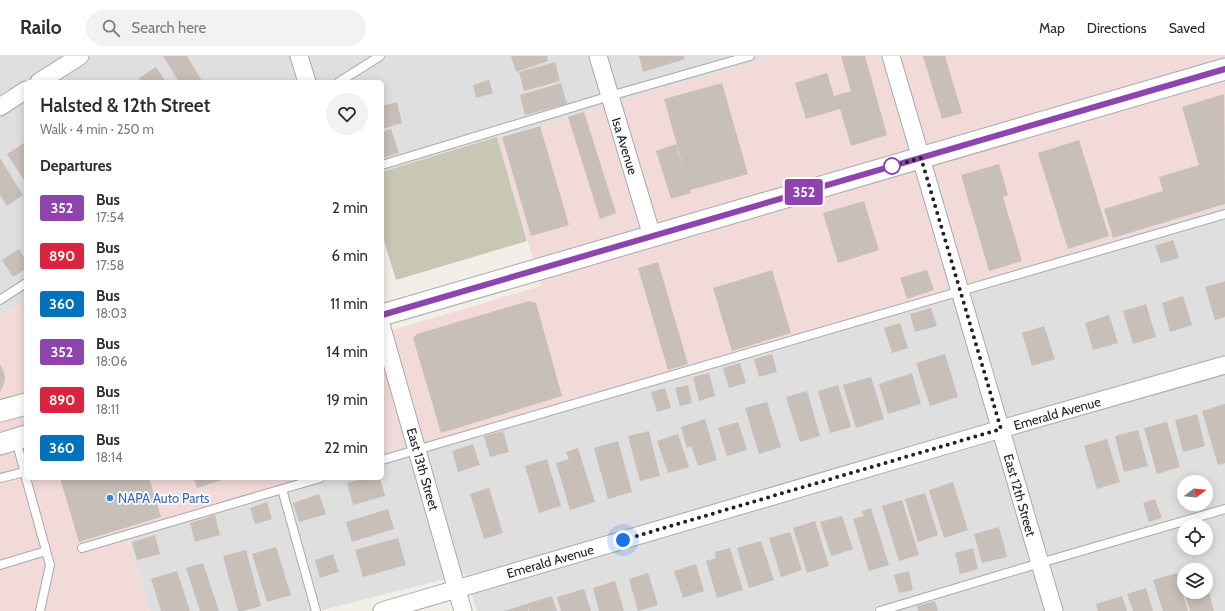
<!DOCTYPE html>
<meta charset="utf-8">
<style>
body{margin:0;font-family:Cabin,sans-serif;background:#f2f2f3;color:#2b2b33;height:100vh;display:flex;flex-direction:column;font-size:15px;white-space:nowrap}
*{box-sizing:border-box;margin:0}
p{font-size:13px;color:#7c7c81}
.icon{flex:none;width:22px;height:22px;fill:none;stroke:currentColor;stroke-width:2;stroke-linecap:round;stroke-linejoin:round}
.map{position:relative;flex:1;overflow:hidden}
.drawer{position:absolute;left:24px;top:24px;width:360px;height:400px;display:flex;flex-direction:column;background:#fff;border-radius:6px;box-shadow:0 2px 10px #0003}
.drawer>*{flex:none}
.badge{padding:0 8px;border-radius:3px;font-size:14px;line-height:26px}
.needle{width:26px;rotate:74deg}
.tools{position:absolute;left:1177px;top:419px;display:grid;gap:8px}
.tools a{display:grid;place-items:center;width:36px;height:36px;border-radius:50%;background:#fff;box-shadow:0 2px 10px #0003;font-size:20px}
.you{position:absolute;width:20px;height:20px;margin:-10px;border:3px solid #fff;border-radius:50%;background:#1a73e8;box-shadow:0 0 0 6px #1a73e833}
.map>.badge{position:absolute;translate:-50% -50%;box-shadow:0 0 0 2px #fff}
h2{padding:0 16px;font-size:15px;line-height:36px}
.round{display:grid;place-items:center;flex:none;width:42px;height:42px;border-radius:21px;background:#f2f2f3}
.headline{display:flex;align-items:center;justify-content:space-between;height:68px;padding:0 16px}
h1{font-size:19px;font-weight:600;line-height:30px}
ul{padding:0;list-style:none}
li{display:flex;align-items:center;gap:12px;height:48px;padding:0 16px}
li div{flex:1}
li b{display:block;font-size:15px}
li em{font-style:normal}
li .badge{min-width:44px;font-weight:700;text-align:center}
header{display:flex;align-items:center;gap:24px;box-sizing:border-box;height:56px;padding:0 20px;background:#fff;border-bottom:1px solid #e1e1e2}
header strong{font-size:19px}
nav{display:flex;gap:22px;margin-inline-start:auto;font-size:14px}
.search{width:280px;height:36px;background:#f2f2f3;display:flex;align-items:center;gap:10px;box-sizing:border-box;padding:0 14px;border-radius:22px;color:#7c7c81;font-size:15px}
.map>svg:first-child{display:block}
.residential{fill:#e0dfdf;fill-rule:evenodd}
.commercial{fill:#f2dad9}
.construction{fill:#c7c7b4}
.building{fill:#c7bfb8}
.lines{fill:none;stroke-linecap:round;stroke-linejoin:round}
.service-casing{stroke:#a9a9a9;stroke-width:10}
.minor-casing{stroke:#a9a9a9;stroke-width:19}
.tertiary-casing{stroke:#a9a9a9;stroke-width:23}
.service{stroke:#fff;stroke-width:8}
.minor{stroke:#fff;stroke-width:17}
.tertiary{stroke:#fff;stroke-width:21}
.line-casing{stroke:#fff;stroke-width:9}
.line{stroke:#8e44ad;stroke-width:6}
.walk{stroke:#222;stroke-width:4;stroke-dasharray:0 7.2}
.stop-dot{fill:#fff;stroke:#8e44ad;stroke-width:2}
.shop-dot{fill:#3f7fe0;stroke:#fff;stroke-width:1.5}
.labels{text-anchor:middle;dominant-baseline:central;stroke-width:3.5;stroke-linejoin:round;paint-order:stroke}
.street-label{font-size:13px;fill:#222;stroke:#fff}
.shop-label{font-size:13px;fill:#366cbe;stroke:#fff;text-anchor:start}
</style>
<header>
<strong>Railo</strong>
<div class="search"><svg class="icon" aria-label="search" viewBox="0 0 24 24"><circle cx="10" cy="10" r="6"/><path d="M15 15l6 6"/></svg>Search here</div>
<nav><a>Map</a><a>Directions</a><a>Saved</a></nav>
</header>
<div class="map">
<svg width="1225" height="555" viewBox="0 0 1225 555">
<rect width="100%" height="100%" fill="#f2efe9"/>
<path class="residential" d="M0 0H775L382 116V26H26V243L0 260Z
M1225 150V555H477L465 518 319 555H150L126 475 304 422H382V399ZM1184 426H1206V448H1184ZM1184 470H1206V492H1184ZM1184 514H1206V536H1184Z"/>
<path class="commercial" d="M775 0H1225V151L382 403V277L541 230 497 81H502Z
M26 243V422H318L127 479 150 555H0V260Z"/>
<path class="construction" d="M497 81 527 185 396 224 382 178V116Z"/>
<path class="building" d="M163 0H187L202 25 201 26H179Z
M511 0H547L548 5 516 16Z
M639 0H684L685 3 643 16Z
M841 0H865L887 79 851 90 840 53 806 63 795 27 827 17 834 40 851 35Z
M923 0H945L962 57 942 63Z
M555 6 560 25 524 35 519 16Z
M156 11 166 26H142L139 22Z
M489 24 493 37 476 42 473 29Z
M561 27 567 48 525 59 520 39Z
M722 27 748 118 690 134 691 137 671 143 656 95 676 88 685 117 664 43Z
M1224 38 1225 148 1113 182 1104 153 1163 135 1159 121 1199 109 1182 51Z
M397 46 402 67 382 73V50Z
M584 56 616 157 600 163 568 61Z
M540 70 569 169 531 180 502 81Z
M391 73 399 97 382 102V76Z
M1079 84 1109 180 1068 193 1038 97Z
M24 87 26 90V127L7 98Z
M0 102 23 139 7 150 0 139Z
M999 108 1008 139 1003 141 1022 205 989 215 961 119Z
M864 145 879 194 838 207 823 157Z
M1173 184 1179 202 1161 207 1155 190Z
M19 193 26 205V213L13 221 2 204Z
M658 206 688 308 668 314 638 212Z
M772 214 791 277 732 295 713 232Z
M927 214 934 234 907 243 900 222Z
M1225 225V261L1215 264 1205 231Z
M1183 240 1192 269 1170 276 1162 247Z
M529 245 536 247 562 340 441 377 413 282 417 278Z
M1146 248 1156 281 1133 288 1123 255Z
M931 252 937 270 915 276 910 258Z
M1109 259 1118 287 1093 294 1085 267Z
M900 267 908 292 892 297 884 272Z
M1044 270 1055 303 1032 310 1022 277Z
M772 298 777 316 759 321 754 303Z
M945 298 958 341 930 350 916 307Z
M740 307 746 327 729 332 723 312Z
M0 308 4 316 5 323 3 330 0 336Z
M709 317 715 340 699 345 693 321Z
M912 317 921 348 888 358 879 328Z
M871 321 884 363 856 372 843 329Z
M688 329 692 347 680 350 675 332Z
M838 329 851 371 830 377 818 335Z
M665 332 671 352 657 356 651 336Z
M807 335 820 380 800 386 786 341Z
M767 346 781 391 759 398 745 352Z
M1225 348V407L1218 409 1202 355Z
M1197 358 1205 390 1183 396 1175 364Z
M705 363 717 404 698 410 691 390 687 392 681 371Z
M738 366 747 394 727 400 718 372Z
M1167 366 1180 411 1157 418 1144 372Z
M1138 374 1148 410 1124 416 1115 380Z
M503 375 509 396 490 401 484 380Z
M649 375 660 420 640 425 628 380Z
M678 378 689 411 668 417 657 385Z
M1107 383 1120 426 1097 433 1084 390Z
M618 385 632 436 608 443 594 392Z
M473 388 480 409 458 416 452 395Z
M578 392 595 446 570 454 556 407 569 403 566 396Z
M547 403 561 450 539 457 525 410Z
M60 422H149L161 461 79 486Z
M194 422H228L197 432Z
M365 422H380L385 440 353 449 347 427Z
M953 426 968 474 944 482 929 434Z
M489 432 503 477 484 483 470 438Z
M925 437 938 479 918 486 905 443Z
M319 438 326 458 299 466 293 447Z
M1155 443 1162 462 1149 466 1143 447Z
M902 444 919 499 899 505 882 450Z
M267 446 272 463 255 468 250 452Z
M871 452 889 509 869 515 853 463 864 460 862 455Z
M388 453 394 473 352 486 346 466Z
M215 459 220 479 195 486 190 467Z
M842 460 853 493 831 500 820 466Z
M815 465 829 510 807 517 793 472Z
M999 471 1007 501 982 507 974 478Z
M790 476 802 514 781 521 769 482Z
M155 479 160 498 137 504 132 486Z
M398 482 406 509 363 521 355 494Z
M761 485 774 524 749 532 737 492Z
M276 491 291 539 267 546 252 498Z
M730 492 743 534 717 542 706 505 716 502 715 496Z
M973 492 978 513 960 518 955 497Z
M246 494 261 550 243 555H238L223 500Z
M333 498 339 516 320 522 315 504Z
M203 507 219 555H200L186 512Z
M696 508 704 535 683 542 674 515Z
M1202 510 1203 514H1190Z
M177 515 190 555H161L151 523Z
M909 515 913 534 899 537 894 519Z
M1184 515V533L1179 517Z
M648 517 658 549 638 555 629 523Z
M1177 517 1188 555H1163L1153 524Z
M615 525 624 555H599L593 532Z
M1206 526 1214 555H1190L1184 536H1206Z
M1146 532 1153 555H1133L1127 538Z
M584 533 591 555H561L557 541Z
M552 540 557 555H529L528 551V555H504Z
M1122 540 1127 555H1098L1096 548Z
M935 545 938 555H918L917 550Z"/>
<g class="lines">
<g class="service-casing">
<path id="service" d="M339 26 380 0
M382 109 610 40 750 0
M0 244 26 227
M16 384 26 421
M382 404 1225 158
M0 422 25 416
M26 422 50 509 40 555
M282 433 316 555
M82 492 320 422
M0 509 46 495
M880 555 1040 507 1225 453"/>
</g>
<g class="minor-casing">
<path id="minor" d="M299 0 307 26
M598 0 652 180
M891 0 1054 555
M39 26 80 0
M0 51 26 34
M382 272 463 555
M382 555 1001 373 1225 309"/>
</g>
<g class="tertiary-casing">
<path id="tertiary" d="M382 259 1225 13
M0 355 26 348
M0 388 26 380"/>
</g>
<use href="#service" class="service"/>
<use href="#minor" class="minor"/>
<use href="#tertiary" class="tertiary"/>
</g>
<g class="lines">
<g class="line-casing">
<path id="line" d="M382 259 1225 13"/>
</g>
<use href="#line" class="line"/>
<path class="walk" d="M623 484 1001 373 921 102 892 110"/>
</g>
<circle class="stop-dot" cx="892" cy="110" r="8"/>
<circle class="shop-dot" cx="110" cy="442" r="4"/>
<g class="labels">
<g class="street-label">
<text transform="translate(625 90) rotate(73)">Isa Avenue</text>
<text transform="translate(1057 357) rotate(-16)">Emerald Avenue</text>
<text transform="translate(423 413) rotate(74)">East 13th Street</text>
<text transform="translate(1020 439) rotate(74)">East 12th Street</text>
<text transform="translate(550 505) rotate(-16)">Emerald Avenue</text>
</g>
<g class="shop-label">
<text x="118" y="442">NAPA Auto Parts</text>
</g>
</g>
</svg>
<div class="tools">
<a><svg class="needle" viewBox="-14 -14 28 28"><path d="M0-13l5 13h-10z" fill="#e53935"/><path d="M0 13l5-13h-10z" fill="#7c7c81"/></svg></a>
<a><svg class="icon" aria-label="locate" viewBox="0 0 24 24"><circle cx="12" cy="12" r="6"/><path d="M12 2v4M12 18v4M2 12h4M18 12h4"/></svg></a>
<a><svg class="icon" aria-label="layers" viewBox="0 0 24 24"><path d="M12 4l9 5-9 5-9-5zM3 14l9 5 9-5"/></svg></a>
</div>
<div class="you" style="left:623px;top:484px"></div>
<b class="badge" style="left:804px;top:136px;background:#8e44ad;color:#fff">352</b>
<section class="drawer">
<div class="headline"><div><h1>Halsted &amp; 12th Street</h1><p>Walk · 4 min · 250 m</p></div><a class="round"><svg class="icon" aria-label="heart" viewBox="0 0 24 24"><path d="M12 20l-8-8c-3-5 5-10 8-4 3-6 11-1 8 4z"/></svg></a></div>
<h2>Departures</h2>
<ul>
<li><span class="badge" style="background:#8e44ad;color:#fff">352</span><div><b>Bus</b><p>17:54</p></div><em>2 min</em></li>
<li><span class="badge" style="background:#d7263d;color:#fff">890</span><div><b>Bus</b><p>17:58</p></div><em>6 min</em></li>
<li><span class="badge" style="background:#0072bc;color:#fff">360</span><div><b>Bus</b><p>18:03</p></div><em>11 min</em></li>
<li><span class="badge" style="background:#8e44ad;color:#fff">352</span><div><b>Bus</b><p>18:06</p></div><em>14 min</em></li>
<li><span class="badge" style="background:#d7263d;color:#fff">890</span><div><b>Bus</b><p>18:11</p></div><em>19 min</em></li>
<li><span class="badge" style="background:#0072bc;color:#fff">360</span><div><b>Bus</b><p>18:14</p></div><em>22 min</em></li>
</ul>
</section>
</div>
